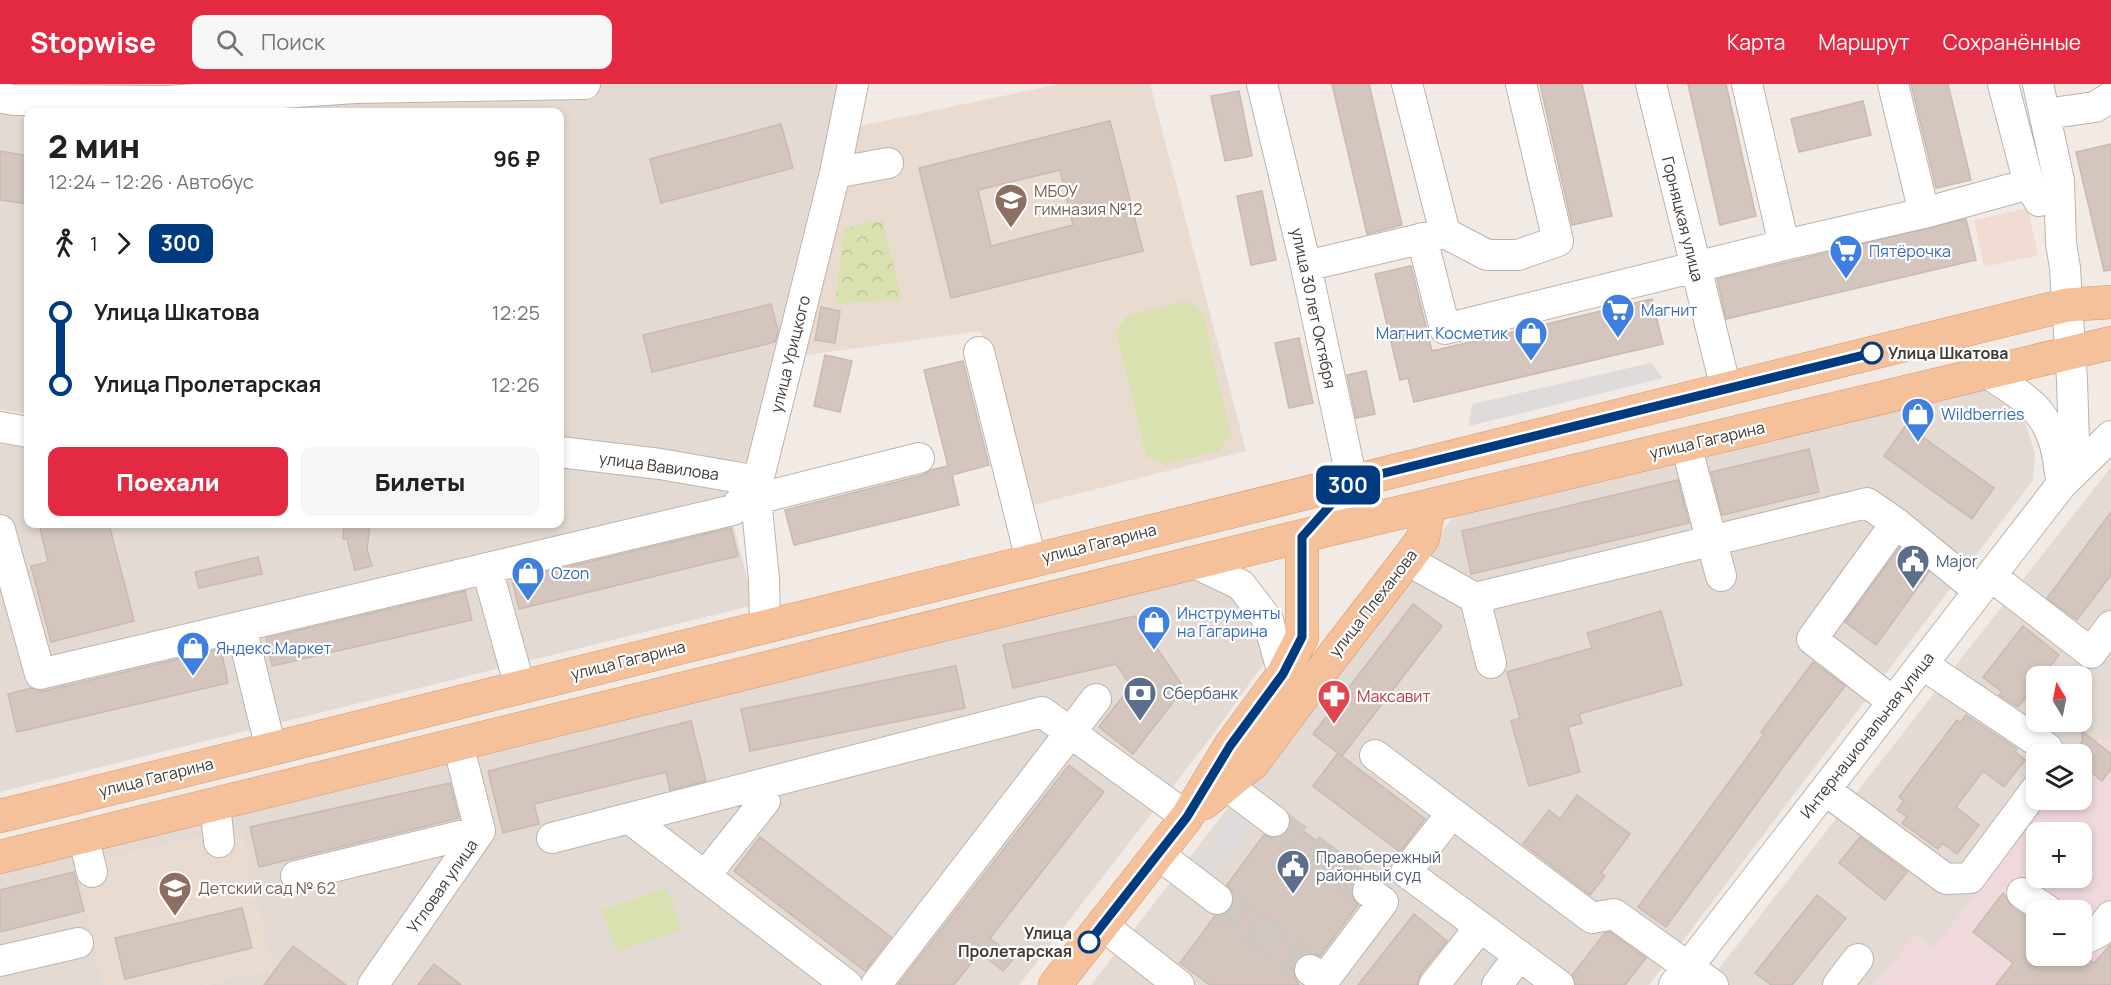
<!DOCTYPE html>
<html lang="ru">
<meta charset="utf-8">
<style>
body{margin:0;font-family:Manrope,sans-serif;background:#f6f6f6;color:#202124;height:100vh;display:flex;flex-direction:column;font-size:22px;white-space:nowrap}
*{box-sizing:border-box;margin:0}
p{font-size:20px;color:#757577}
.icon{flex:none;width:33px;height:33px;fill:none;stroke:currentColor;stroke-width:2;stroke-linecap:round;stroke-linejoin:round}
.map{position:relative;flex:1;overflow:hidden}
.sheet{position:absolute;left:24px;top:24px;width:540px;height:420px;display:flex;flex-direction:column;background:#fff;border-radius:12px;box-shadow:0 3px 9px #0003}
.sheet>*{flex:none}
.badge{padding:0 12px;border-radius:9px;font-size:21px;line-height:39px}
.needle{width:39px;rotate:350deg}
.buttons{position:absolute;left:2026px;top:582px;display:grid;gap:12px}
.buttons a{display:grid;place-items:center;width:66px;height:66px;border-radius:12px;background:#fff;box-shadow:0 3px 9px #0003;font-size:30px}
.map>.badge{position:absolute;translate:-50% -50%;box-shadow:0 0 0 3px #fff}
.legs{display:flex;align-items:center;gap:9px;height:66px;padding:0 24px;font-size:20px}
.legs p{margin-inline-start:auto}
.summary{display:flex;align-items:center;justify-content:space-between;height:102px;padding:0 24px}
h1{font-size:33px;font-weight:800;line-height:45px}
.action{display:flex;gap:12px;margin-top:auto;padding:12px 24px}
.action a{flex:1;height:69px;border-radius:12px;background:#e42942;color:#fff;font-size:24px;font-weight:800;line-height:69px;text-align:center}
.action a+a{background:#f6f6f6;color:#202124}
ul{padding:0 24px;list-style:none}
li{display:flex;align-items:center;gap:21px;height:72px;font-size:22px}
li i{display:grid;place-items:center;width:9px;height:100%;margin:0 8px;background:currentColor}
li i::after{content:'';width:15px;height:15px;margin:-8px;border:4px solid;border-radius:50%;background:#fff}
li p{margin-inline-start:auto}
li:first-child i{background:linear-gradient(#0000 50%,currentColor 0)}
li:last-child i{background:linear-gradient(currentColor 50%,#0000 0)}
header{display:flex;align-items:center;gap:36px;box-sizing:border-box;height:84px;padding:0 30px;background:#e42942;color:#fff}
header strong{font-size:28px}
nav{display:flex;gap:33px;margin-inline-start:auto;font-size:21px}
.search{width:420px;height:54px;background:#f6f6f6;display:flex;align-items:center;gap:15px;box-sizing:border-box;padding:0 21px;border-radius:12px;color:#757577;font-size:22px}
.map>svg:first-child{display:block}
.residential{fill:#e4dad4;fill-rule:evenodd}
.commercial{fill:#f1dbd2}
.education{fill:#e9dbd0}
.medical{fill:#f0d9dd;fill-rule:evenodd}
.forest{fill:url(#forest-crowns)}
.garden{fill:#d9e1b1}
.parking{fill:#dfdbda}
.building{fill:#d4c6bf;stroke:#cbb9b0;stroke-width:1.5;fill-rule:evenodd}
.lines{fill:none;stroke-linecap:round;stroke-linejoin:round}
.minor-tunnel{stroke:#cec7c2;stroke-width:30;stroke-dasharray:30 15;stroke-linecap:butt}
.minor-casing{stroke:#beb3ac;stroke-width:32}
.major-casing{stroke:#d7996d;stroke-width:34}
.minor{stroke:#fff;stroke-width:30}
.major{stroke:#f4c19b;stroke-width:33}
.line-1-casing{stroke:#fff;stroke-width:14}
.line-1{stroke:#003b80;stroke-width:9}
.stop-1-dot{fill:#fff;stroke:#003b80;stroke-width:3}
.labels{text-anchor:middle;dominant-baseline:central;stroke-width:4.5;stroke-linejoin:round;paint-order:stroke}
.education-label{font-size:16px;fill:#785e54;stroke:#fff;text-anchor:start}
.street-label{font-size:16px;fill:#423a35;stroke:#fff}
.shop-label{font-size:16px;fill:#366cbe;stroke:#fff;text-anchor:start}
.stop-label{font-size:16px;font-weight:bold;fill:#423a35;stroke:#fff;text-anchor:start}
.service-label{font-size:16px;fill:#4e5e75;stroke:#fff;text-anchor:start}
.health-label{font-size:16px;fill:#be3a42;stroke:#fff;text-anchor:start}
</style>
<header>
<strong>Stopwise</strong>
<div class="search"><svg class="icon" aria-label="search" viewBox="0 0 24 24"><circle cx="10" cy="10" r="6"/><path d="M15 15l6 6"/></svg>Поиск</div>
<nav><a>Карта</a><a>Маршрут</a><a>Сохранённые</a></nav>
</header>
<div class="map">
<svg width="2111" height="901" viewBox="0 0 2111 901">
<defs>
<pattern id="forest-crowns" width="20" height="18" patternUnits="userSpaceOnUse" patternTransform="scale(1.5)"><rect width="20" height="18" fill="#d9e1b1"/><path d="M2 6a3 3 0 1 1 6 0M12 15a3 3 0 1 1 6 0" fill="none" stroke="#bbc299"/></pattern>
</defs>
<rect width="100%" height="100%" fill="#f1eae5"/>
<path class="residential" d="M0 0H845L754 378 560 363V28H28V330L0 325Z
M1990 305 2004 311 2025 337 2035 370 2033 396 1649 901H1091L1457 428Z
M0 343 28 347V440H560V380L723 400 754 521 0 708Z
M2111 383V901H1706ZM2037 592H2082V638H2037ZM2037 670H2082V716H2037ZM2037 748H2082V794H2037ZM2037 826H2082V872H2037Z
M1208 491 1260 529 1265 578 1214 649 1019 901H206L273 885 77 780 104 901H0V788L1133 511Z"/>
<path class="commercial" d="M2028 124 2038 171 1984 183 1974 136Z"/>
<path class="education" d="M1060 0H1150L1246 367 1025 423 981 247 806 271 855 43Z
M241 742 273 886 206 901H104L77 780Z"/>
<path class="medical" d="M2100 653 2107 658 2111 654V901H1873L1915 851 1933 864 2051 716H2082V676ZM2037 748H2082V794H2037ZM2037 826H2082V872H2037Z"/>
<path class="forest" d="M882 135 902 215 835 220 844 145Z"/>
<path class="garden" d="M1186 217 1202 226 1231 351 1219 367 1163 380 1146 372 1116 247 1127 232Z
M667 804 681 846 616 868 602 826Z"/>
<path class="parking" d="M1651 279 1663 294 1469 342 1472 320Z
M1258 697 1275 711 1209 796 1191 783Z"/>
<path class="building" d="M1332 0H1369L1402 141 1367 150Z
M1540 0H1582L1612 132 1572 141Z
M1688 0H1726L1756 132 1720 141Z
M1911 0H1948L1971 96 1936 104Z
M1239 7 1252 72 1225 77 1211 12Z
M1863 17 1871 51 1799 68 1791 35Z
M1110 37 1143 167 951 214 919 84ZM1060 86 1073 141 991 162 978 106Z
M781 40 793 84 661 119 650 75Z
M2111 60V186L2104 187 2076 68Z
M0 67 28 72V120L0 116Z
M1262 107 1276 176 1251 181 1237 112Z
M1966 135 1976 176 1726 235 1717 195Z
M1411 182 1432 267 1652 215 1663 260 1414 318 1408 294 1400 296 1375 190Z
M771 220 778 247 775 258 652 288 643 251Z
M821 223 840 227 835 259 815 256Z
M1299 254 1313 319 1289 324 1275 259Z
M825 271 852 277 840 328 814 322Z
M963 277 989 381 952 391 959 421 794 461 785 426 923 391 931 386 948 382 924 286Z
M1366 287 1375 330 1356 334 1347 291Z
M1906 341 1994 404 1972 435 1884 372Z
M1809 365 1819 408 1722 431 1711 388Z
M1678 396 1689 439 1471 490 1462 447Z
M2111 428V491L2077 536 2047 514Z
M39 440H109L134 537 51 558 31 482 48 478Z
M344 440H370L367 466 372 482 355 486 347 455H343Z
M731 444 738 472 519 525 512 496Z
M1899 464 1929 488 1876 561 1845 538Z
M258 473 262 490 199 504 195 488Z
M465 507 472 536 272 582 266 554Z
M1413 520 1442 542 1342 672 1313 650Z
M1661 527 1682 601 1579 630 1582 639 1568 643 1580 688 1529 702 1511 637 1520 634 1507 588 1592 564 1587 549Z
M1135 532 1184 604 1133 670 1099 643 1131 602 1116 580 1013 604 1003 561Z
M2023 542 2059 571 2042 592H2037V599L2018 623 1999 611 2002 608 1983 593Z
M221 565 228 599 17 648 8 610 31 604 44 607Z
M1813 578 1845 602 1792 671 1666 843 1638 823 1764 650 1761 648Z
M956 582 965 624 750 667 741 625Z
M1966 631 2017 665 2015 668 2025 676 2004 703 1983 687 1956 723 1979 741 1957 770 1942 759 1938 765 1902 739 1907 733 1897 726 1904 717 1899 713 1957 636 1960 639Z
M691 637 706 697 670 706 666 688 534 720 539 740 503 749 488 687Z
M2082 647 2111 670V685L2102 697 2082 681V670H2072L2082 658Z
M1338 669 1425 735 1400 768 1313 702Z
M1069 681 1104 708 990 854 1014 874 1003 887 980 868 954 901H898Z
M450 699 459 734 259 783 250 743Z
M1577 711 1630 750 1601 789 1605 792 1590 811 1523 760 1549 726 1560 735Z
M1291 738 1363 791 1354 796 1351 805 1352 813 1358 821 1320 872 1311 869 1303 870 1296 876 1293 885 1294 893 1299 901H1210L1180 879 1215 832 1224 831 1231 825 1234 817 1233 809 1227 801 1264 751 1273 754 1281 753 1288 747Z
M760 753 891 853 865 887 734 787Z
M1860 753 1907 788 1885 816 1839 779Z
M74 788 84 827 0 848V806Z
M2003 809 2012 823 2037 840V872H2084L2094 879 2111 860V901H1996L2013 879 1973 848Z
M1817 811 1846 834 1792 901H1771L1755 889Z
M242 824 252 864 125 895 115 854Z
M1414 830 1447 857 1420 890 1417 901H1358Z
M1610 848 1646 874 1625 901H1576L1572 891 1605 849Z
M293 862 346 901H264Z
M434 880 461 901H418Z"/>
<g class="lines">
<path class="minor-tunnel" d="M1274 737 1368 807
M1217 815 1310 886"/>
<g class="minor-casing">
<path id="minor" d="M1262 0 1306 182 1352 397 1331 445
M1407 0 1445 149
M1651 0 1726 305
M1893 0 1924 129 2029 100
M2003 0 2029 100 2039 117
M2038 0 2059 97 2061 159 2065 184 2072 297 2074 359 2062 397
M0 13 13 16 167 17 355 4 585 0
M2045 30 2095 23 2111 13
M835 89 888 79
M1422 154 1445 245 1784 161 1747 0
M1784 161 1924 129
M1306 182 1445 149 1487 171H1518L1558 157 1521 0
M979 268 1031 476
M1987 289C2033 318 2055 332 2060 390
M0 343 28 348
M1686 361 1721 492
M560 368 660 380 758 397
M756 415 919 374
M0 446 40 590 733 426 758 397
M1407 476 1475 514 1867 419 1896 439 1979 507
M1195 479 1241 501 1268 536 1283 590
M487 485 520 603
M1991 492 2091 569 2111 542
M1475 514 1491 579
M765 542 764 495 756 415 758 397 835 89 853 0
M241 543 271 665
M1922 580 2047 664V670
M1893 618 1812 555 1896 439
M1375 671 1592 834 1614 830 1713 901
M1226 701 1274 737
M1825 706 1946 795 1970 794 2037 704
M215 720 219 758
M1452 729 1406 788 1559 901
M629 734 847 901
M83 752 92 788
M552 754 1042 628 1187 733
M1158 770 1217 815
M296 792 480 747
M705 792 765 717 760 701
M2022 809 2047 826
M1102 841 1179 901
M2082 851 2087 854 2099 848 2111 832
M0 877 78 859
M1310 886 1324 896 1383 818 1368 807
M373 901 480 747 458 660
M876 901 1096 615
M1434 901 1480 843
M1497 901 1519 872
M1674 901 2061 401 2111 352
M1838 901 1858 875"/>
</g>
<g class="major-casing">
<path id="major" d="M1204 719 1253 679 1326 581 1407 476 1423 454 1429 422
M0 732 1977 243 2067 221 2111 218
M0 773 1331 445 2111 259
M1055 901 1187 733 1230 662 1283 590 1302 553V453"/>
</g>
<use href="#minor" class="minor"/>
<use href="#major" class="major"/>
</g>
<g class="lines">
<g class="line-1-casing">
<path id="line-1" d="M1089 858 1187 733 1230 662 1283 590 1302 553V453L1352 397 1872 269"/>
</g>
<use href="#line-1" class="line-1"/>
</g>
<defs>
<g id="school-pin" transform="scale(1.725)"><path d="M0 17L-7.5 6A9.5 9.5 0 1 1 7.5 6Z" fill="#8d6e63" stroke="#fff"/><path d="M0-5L7-2L0 1L-7-2ZM-4 1L0 2.5L4 1V4Q0 6-4 4Z" fill="#fff"/></g>
<g id="supermarket-pin" transform="scale(1.725)"><path d="M0 17L-7.5 6A9.5 9.5 0 1 1 7.5 6Z" fill="#3f7fe0" stroke="#fff"/><path d="M-6-5.5h2.5l.6 2H6L4.5 2H-2.5L-4.4-4H-6ZM-1.5 3.2a1.3 1.3 0 1 0 .1 0ZM3 3.2a1.3 1.3 0 1 0 .1 0Z" fill="#fff"/></g>
<g id="shop-pin" transform="scale(1.725)"><path d="M0 17L-7.5 6A9.5 9.5 0 1 1 7.5 6Z" fill="#3f7fe0" stroke="#fff"/><path d="M-5-2.5h2.3a2.7 3.5 0 0 1 5.4 0H5L5.5 6h-11ZM-1.5-2.5h3a1.5 2.3 0 0 0-3 0Z" fill="#fff"/></g>
<g id="civic-pin" transform="scale(1.725)"><path d="M0 17L-7.5 6A9.5 9.5 0 1 1 7.5 6Z" fill="#5c6f8a" stroke="#fff"/><path d="M-.6-6.5H3V-4.5H.6V-3L4-1V1h2V6H-6V1h2V-1L-.6-3ZM-1.2 2.5V6h2.4V2.5Z" fill="#fff"/></g>
<g id="bank-pin" transform="scale(1.725)"><path d="M0 17L-7.5 6A9.5 9.5 0 1 1 7.5 6Z" fill="#5c6f8a" stroke="#fff"/><path d="M-6-4H6V4H-6ZM0-2.3a2.3 2.3 0 1 0 0 4.6a2.3 2.3 0 1 0 0-4.6Z" fill="#fff"/></g>
<g id="pharmacy-pin" transform="scale(1.725)"><path d="M0 17L-7.5 6A9.5 9.5 0 1 1 7.5 6Z" fill="#e0444e" stroke="#fff"/><path d="M-2-6h4v4h4v4h-4v4h-4v-4h-4v-4h4Z" fill="#fff"/></g>
</defs>
<g fill-rule="evenodd">
<use href="#school-pin" x="1011" y="116"/>
<use href="#supermarket-pin" x="1846" y="167"/>
<use href="#supermarket-pin" x="1618" y="226"/>
<use href="#shop-pin" x="1531" y="249"/>
<use href="#shop-pin" x="1918" y="330"/>
<use href="#civic-pin" x="1913" y="477"/>
<use href="#shop-pin" x="528" y="489"/>
<use href="#shop-pin" x="1154" y="538"/>
<use href="#shop-pin" x="193" y="564"/>
<use href="#bank-pin" x="1140" y="609"/>
<use href="#pharmacy-pin" x="1334" y="612"/>
<use href="#civic-pin" x="1293" y="782"/>
<use href="#school-pin" x="175" y="804"/>
</g>
<g class="stop-1-dot">
<circle cx="1872" cy="269" r="10"/>
<circle cx="1089" cy="858" r="10"/>
</g>
<g class="labels">
<g class="education-label">
<text x="1034" y="107">МБОУ<tspan x="1034" dy="18">гимназия №12</tspan></text>
<text x="198" y="804">Детский сад № 62</text>
</g>
<g class="street-label">
<text transform="translate(1683 135) rotate(76)">Горняцкая улица</text>
<text transform="translate(1314 224) rotate(78)">улица 30 лет Октября</text>
<text transform="translate(790 270) rotate(-76)">улица Урицкого</text>
<text transform="translate(1707 356) rotate(-13)">улица Гагарина</text>
<text transform="translate(659 382) rotate(8)">улица Вавилова</text>
<text transform="translate(1099 459) rotate(-14)">улица Гагарина</text>
<text transform="translate(1373 519) rotate(-52)">улица Плеханова</text>
<text transform="translate(628 576) rotate(-14)">улица Гагарина</text>
<text transform="translate(1867 651) rotate(-52)">Интернациональная улица</text>
<text transform="translate(156 693) rotate(-14)">улица Гагарина</text>
<text transform="translate(442 802) rotate(-55)">Угловая улица</text>
</g>
<g class="shop-label">
<text x="1869" y="167">Пятёрочка</text>
<text x="1641" y="226">Магнит</text>
<text x="1508" y="249" text-anchor="end">Магнит Косметик</text>
<text x="1941" y="330">Wildberries</text>
<text x="551" y="489">Ozon</text>
<text x="1177" y="529">Инструменты<tspan x="1177" dy="18">на Гагарина</tspan></text>
<text x="216" y="564">Яндекс.Маркет</text>
</g>
<g class="stop-label">
<text x="1888" y="269">Улица Шкатова</text>
<text x="1072" y="849" text-anchor="end">Улица<tspan x="1072" dy="18">Пролетарская</tspan></text>
</g>
<g class="service-label">
<text x="1936" y="477">Major</text>
<text x="1163" y="609">Сбербанк</text>
<text x="1316" y="773">Правобережный<tspan x="1316" dy="18">районный суд</tspan></text>
</g>
<g class="health-label">
<text x="1357" y="612">Максавит</text>
</g>
</g>
</svg>
<div class="buttons">
<a><svg class="needle" viewBox="-14 -14 28 28"><path d="M0-13l5 13h-10z" fill="#e53935"/><path d="M0 13l5-13h-10z" fill="#757577"/></svg></a>
<a><svg class="icon" aria-label="layers" viewBox="0 0 24 24"><path d="M12 4l9 5-9 5-9-5zM3 14l9 5 9-5"/></svg></a>
<a>+</a>
<a>−</a>
</div>
<b class="badge" style="left:1348px;top:401px;background:#003b80;color:#fff">300</b>
<section class="sheet">
<div class="summary"><div><h1>2 мин</h1><p>12:24 – 12:26 · Автобус</p></div><b>96 ₽</b></div>
<div class="legs"><svg class="icon" aria-label="walk" viewBox="0 0 24 24"><circle cx="13" cy="4" r="2"/><path d="M13 8l-2 6 4 7M11 14l-3 7M7 12l3-4h3l4 4"/></svg>1<svg class="icon" aria-label="forward" viewBox="0 0 24 24"><path d="M9 5l7 7-7 7"/></svg><b class="badge" style="background:#003b80;color:#fff">300</b></div>
<ul>
<li><i style="color:#003b80"></i><b>Улица Шкатова</b><p>12:25</p></li>
<li><i style="color:#003b80"></i><b>Улица Пролетарская</b><p>12:26</p></li>
</ul>
<div class="action"><a>Поехали</a><a>Билеты</a></div>
</section>
</div>
